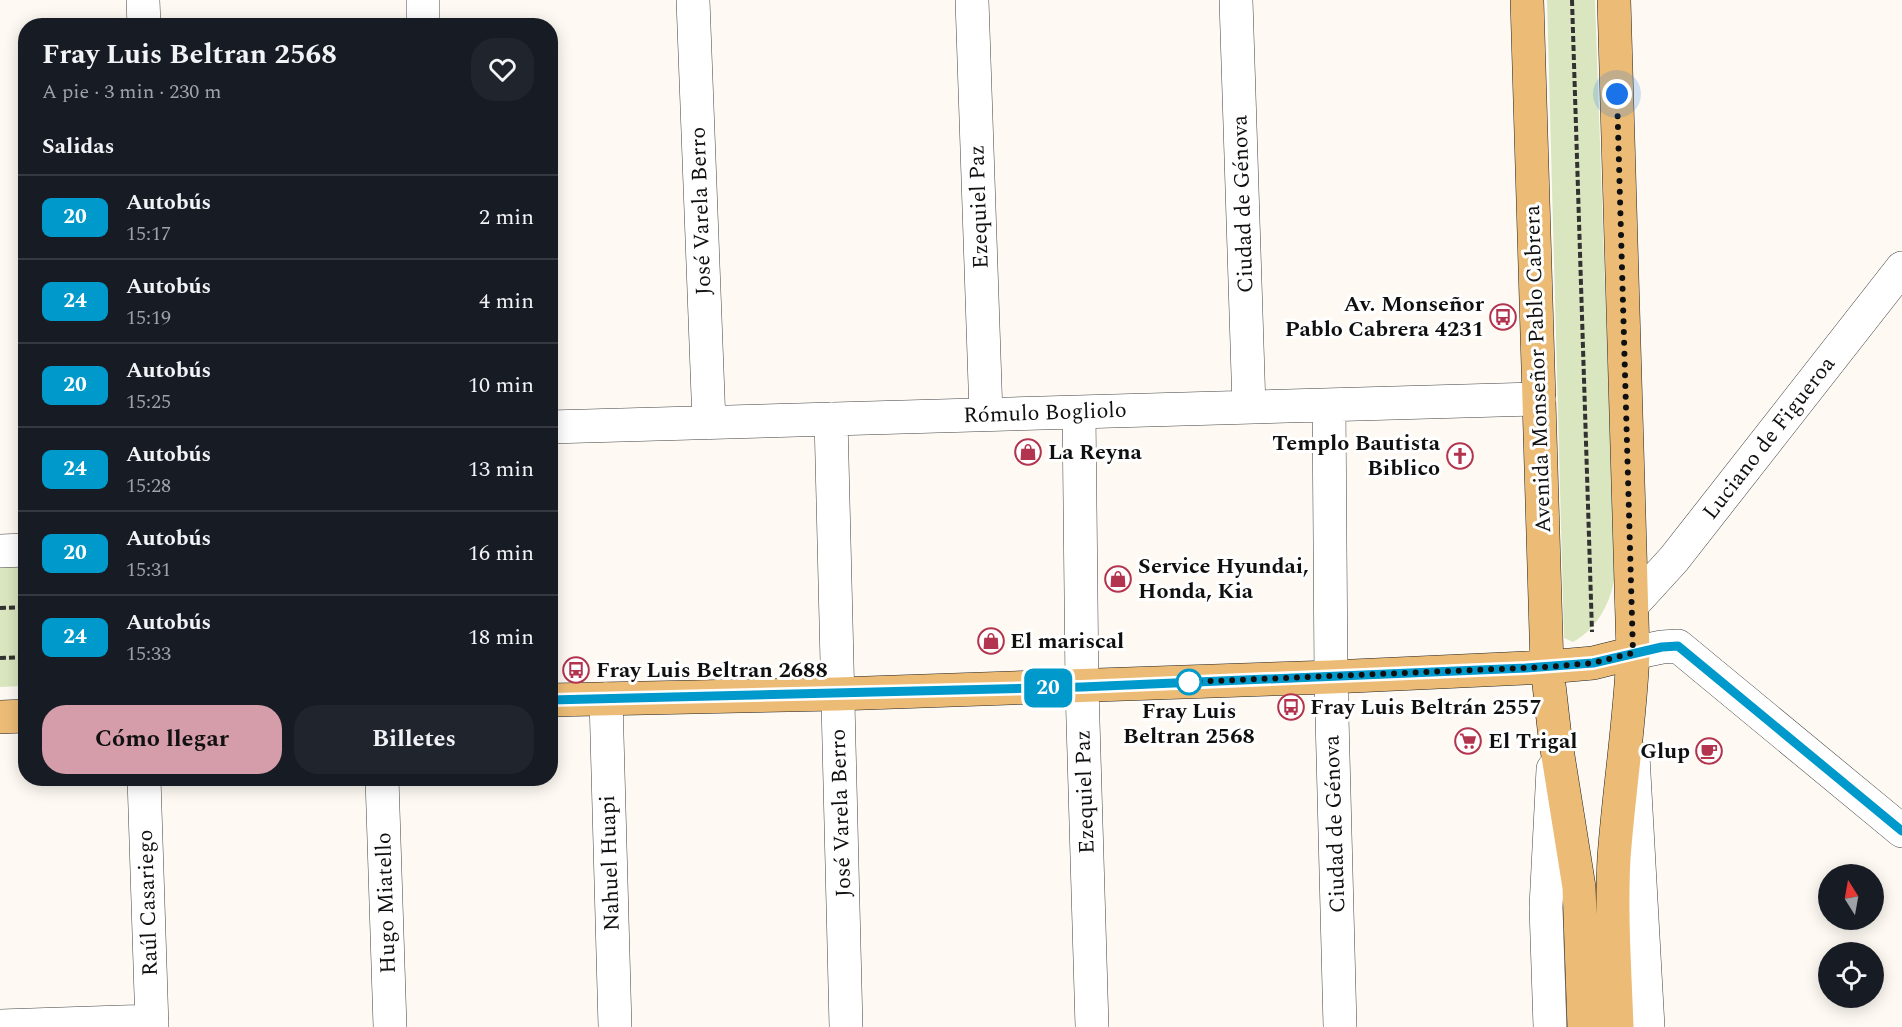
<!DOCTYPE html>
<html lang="es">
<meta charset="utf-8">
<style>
body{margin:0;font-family:Spectral,serif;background:#20242c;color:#f1f3f6;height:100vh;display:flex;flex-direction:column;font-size:22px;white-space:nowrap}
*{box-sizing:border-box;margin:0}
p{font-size:20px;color:#9ea1a6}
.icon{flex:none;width:33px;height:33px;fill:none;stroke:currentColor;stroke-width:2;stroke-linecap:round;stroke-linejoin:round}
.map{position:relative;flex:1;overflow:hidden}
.side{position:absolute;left:18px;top:18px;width:540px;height:768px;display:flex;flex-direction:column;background:#171b24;border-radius:24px;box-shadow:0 3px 15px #0003}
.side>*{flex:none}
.badge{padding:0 12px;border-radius:9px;font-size:21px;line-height:39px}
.needle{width:39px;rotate:349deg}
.fabs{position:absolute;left:1818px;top:864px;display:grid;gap:12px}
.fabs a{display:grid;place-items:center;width:66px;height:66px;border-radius:50%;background:#171b24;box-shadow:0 3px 15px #0003;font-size:30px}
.you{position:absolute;width:30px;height:30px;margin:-15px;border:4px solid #fff;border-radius:50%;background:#1a73e8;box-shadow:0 0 0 9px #1a73e833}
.map>.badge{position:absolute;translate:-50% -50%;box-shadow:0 0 0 3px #fff}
h2{padding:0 24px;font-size:22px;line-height:54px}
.round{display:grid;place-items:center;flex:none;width:63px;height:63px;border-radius:24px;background:#20242c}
.summary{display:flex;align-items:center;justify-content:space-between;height:102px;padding:0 24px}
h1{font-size:28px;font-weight:700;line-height:45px}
.action{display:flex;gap:12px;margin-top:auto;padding:12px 24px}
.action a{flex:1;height:69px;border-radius:24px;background:#d59daa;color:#111;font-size:24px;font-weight:700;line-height:69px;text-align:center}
.action a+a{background:#20242c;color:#f1f3f6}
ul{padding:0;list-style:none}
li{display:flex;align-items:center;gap:18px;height:84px;padding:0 24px;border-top:2px solid #363941}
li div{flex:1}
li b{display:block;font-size:22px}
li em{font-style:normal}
li .badge{min-width:66px;font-weight:700;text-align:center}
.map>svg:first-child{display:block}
.grass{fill:#dae6bf}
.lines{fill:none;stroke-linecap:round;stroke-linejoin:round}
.minor-casing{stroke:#434343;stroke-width:34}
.major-casing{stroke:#212121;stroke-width:34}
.path{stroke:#323232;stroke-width:4;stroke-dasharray:6 3;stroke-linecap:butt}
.minor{stroke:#fff;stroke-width:33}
.major{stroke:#ecbc76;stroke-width:33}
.line-casing{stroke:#fff;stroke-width:14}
.line{stroke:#0099cb;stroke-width:9}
.walk{stroke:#101010;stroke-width:6;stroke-dasharray:0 10.8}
.stop-dot{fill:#fff;stroke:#0099cb;stroke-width:3}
.labels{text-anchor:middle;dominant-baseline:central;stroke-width:6;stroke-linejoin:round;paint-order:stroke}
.street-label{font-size:22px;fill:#101010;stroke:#fff}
.poi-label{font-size:22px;font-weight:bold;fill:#101010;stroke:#fff;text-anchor:start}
.stop-label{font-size:22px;font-weight:bold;fill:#101010;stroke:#fff}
</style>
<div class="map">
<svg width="1902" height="1027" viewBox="0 0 1902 1027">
<rect width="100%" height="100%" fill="#fefaf3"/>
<path class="grass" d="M1547 0H1595L1615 575C1611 602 1598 628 1573 642L1564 638Z
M25 563V686L0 687V564Z"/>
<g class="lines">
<g class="minor-casing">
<path id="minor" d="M143 0 144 26
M423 0V26
M693 0 709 423
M972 0 986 415
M1236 0 1249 407
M1329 405 1331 677 1340 1027
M1079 412 1082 687 1092 1027
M831 419 846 1027
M550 427 1539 399
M0 551 26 550
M1632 605 1674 559 1902 268
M1633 653 1662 647 1678 646 1902 831
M606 699 615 1027
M1633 756 1648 1027
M144 778 152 1027
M382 778 390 1027
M0 1026 152 1021
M1550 1027 1546 907 1553 769"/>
</g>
<g class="major-casing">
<path id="major" d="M1527 0 1547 667 1555 737 1579 887 1584 1027
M1614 0 1633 653C1630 722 1619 790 1614 858 1611 914 1615 971 1617 1027
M550 700 837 694 1331 677 1547 667 1593 663 1633 653
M0 717 26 716"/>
</g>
<path class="path" d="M1572 0 1592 632
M0 608 26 607
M0 658 26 657"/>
<use href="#minor" class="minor"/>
<use href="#major" class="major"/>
</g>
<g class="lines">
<g class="line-casing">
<path id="line" d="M550 700 1082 687 1526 668 1593 663 1662 647 1678 646 1902 831"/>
</g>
<use href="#line" class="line"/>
<path class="walk" d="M1189 682 1547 667 1593 663 1633 653 1617 94"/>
</g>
<defs>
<g id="bus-ring" transform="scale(1.35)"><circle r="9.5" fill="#fff" stroke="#b3344e" stroke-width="1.5"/><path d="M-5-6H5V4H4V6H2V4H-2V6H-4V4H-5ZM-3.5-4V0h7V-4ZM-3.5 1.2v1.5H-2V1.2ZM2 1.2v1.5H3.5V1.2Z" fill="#b3344e"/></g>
<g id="shop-ring" transform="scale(1.35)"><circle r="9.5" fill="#fff" stroke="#b3344e" stroke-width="1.5"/><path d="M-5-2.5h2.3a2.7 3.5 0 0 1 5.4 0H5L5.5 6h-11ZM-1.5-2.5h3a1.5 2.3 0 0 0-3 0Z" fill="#b3344e"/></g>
<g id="church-ring" transform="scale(1.35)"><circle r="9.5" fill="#fff" stroke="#b3344e" stroke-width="1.5"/><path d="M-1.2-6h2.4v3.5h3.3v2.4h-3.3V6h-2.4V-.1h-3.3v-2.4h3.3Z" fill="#b3344e"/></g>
<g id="supermarket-ring" transform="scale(1.35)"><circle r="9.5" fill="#fff" stroke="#b3344e" stroke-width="1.5"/><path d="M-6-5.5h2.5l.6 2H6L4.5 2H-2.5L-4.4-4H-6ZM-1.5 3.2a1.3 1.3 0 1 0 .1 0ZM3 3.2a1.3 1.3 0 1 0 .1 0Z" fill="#b3344e"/></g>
<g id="cafe-ring" transform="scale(1.35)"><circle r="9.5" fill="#fff" stroke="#b3344e" stroke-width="1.5"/><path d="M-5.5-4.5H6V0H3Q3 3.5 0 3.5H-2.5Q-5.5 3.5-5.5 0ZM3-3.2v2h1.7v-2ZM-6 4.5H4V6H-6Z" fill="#b3344e"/></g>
</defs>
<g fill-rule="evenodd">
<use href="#bus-ring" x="1503" y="317"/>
<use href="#shop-ring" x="1028" y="452"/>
<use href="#church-ring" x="1460" y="456"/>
<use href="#shop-ring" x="1118" y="579"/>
<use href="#shop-ring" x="991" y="641"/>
<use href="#bus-ring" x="576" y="670"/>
<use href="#bus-ring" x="1291" y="707"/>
<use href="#supermarket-ring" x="1468" y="741"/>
<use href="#cafe-ring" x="1709" y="751"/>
</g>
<circle class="stop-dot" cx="1189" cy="682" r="12"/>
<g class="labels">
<g class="street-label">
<text transform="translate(1243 204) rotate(-92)">Ciudad de Génova</text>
<text transform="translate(979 207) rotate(-92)">Ezequiel Paz</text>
<text transform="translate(701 211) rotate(-92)">José Varela Berro</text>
<text transform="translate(1538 369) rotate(-92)">Avenida Monseñor Pablo Cabrera</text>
<text transform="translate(1045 413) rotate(-2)">Rómulo Bogliolo</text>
<text transform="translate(1769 438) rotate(-52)">Luciano de Figueroa</text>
<text transform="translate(1085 792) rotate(-92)">Ezequiel Paz</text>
<text transform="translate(841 813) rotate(-92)">José Varela Berro</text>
<text transform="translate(1335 824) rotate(-92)">Ciudad de Génova</text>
<text transform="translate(610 863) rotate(-92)">Nahuel Huapi</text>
<text transform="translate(148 903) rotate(-92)">Raúl Casariego</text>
<text transform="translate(386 903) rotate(-92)">Hugo Miatello</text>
</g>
<g class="poi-label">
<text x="1484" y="304" text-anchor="end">Av. Monseñor<tspan x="1484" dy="25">Pablo Cabrera 4231</tspan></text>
<text x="1440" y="443" text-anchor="end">Templo Bautista<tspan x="1440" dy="25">Biblico</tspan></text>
<text x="1048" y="452">La Reyna</text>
<text x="1138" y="566">Service Hyundai,<tspan x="1138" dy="25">Honda, Kia</tspan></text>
<text x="1010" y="641">El mariscal</text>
<text x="596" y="670">Fray Luis Beltran 2688</text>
<text x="1310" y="707">Fray Luis Beltrán 2557</text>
<text x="1488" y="741">El Trigal</text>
<text x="1690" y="751" text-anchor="end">Glup</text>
</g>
<g class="stop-label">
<text x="1189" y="711">Fray Luis<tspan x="1189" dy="25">Beltran 2568</tspan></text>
</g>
</g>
</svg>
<div class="fabs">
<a><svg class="needle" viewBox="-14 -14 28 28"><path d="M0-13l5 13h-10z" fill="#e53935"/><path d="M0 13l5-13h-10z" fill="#9ea1a6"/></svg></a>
<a><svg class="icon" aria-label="locate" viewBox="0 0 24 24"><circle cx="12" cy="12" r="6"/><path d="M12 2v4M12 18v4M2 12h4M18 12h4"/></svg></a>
</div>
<div class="you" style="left:1617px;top:94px"></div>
<b class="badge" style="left:1048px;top:688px;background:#0099cb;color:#fff">20</b>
<section class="side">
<div class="summary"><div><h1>Fray Luis Beltran 2568</h1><p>A pie · 3 min · 230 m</p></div><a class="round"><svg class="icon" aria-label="heart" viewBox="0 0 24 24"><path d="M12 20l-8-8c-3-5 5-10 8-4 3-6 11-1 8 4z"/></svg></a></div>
<h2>Salidas</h2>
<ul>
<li><span class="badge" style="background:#0099cb;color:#fff">20</span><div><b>Autobús</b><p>15:17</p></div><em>2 min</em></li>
<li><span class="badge" style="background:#0099cb;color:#fff">24</span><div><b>Autobús</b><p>15:19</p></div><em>4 min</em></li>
<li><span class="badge" style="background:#0099cb;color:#fff">20</span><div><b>Autobús</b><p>15:25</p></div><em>10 min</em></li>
<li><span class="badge" style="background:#0099cb;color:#fff">24</span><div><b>Autobús</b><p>15:28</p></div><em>13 min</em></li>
<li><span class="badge" style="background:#0099cb;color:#fff">20</span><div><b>Autobús</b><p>15:31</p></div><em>16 min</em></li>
<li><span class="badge" style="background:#0099cb;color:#fff">24</span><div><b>Autobús</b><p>15:33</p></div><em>18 min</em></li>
</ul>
<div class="action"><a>Cómo llegar</a><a>Billetes</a></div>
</section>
</div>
